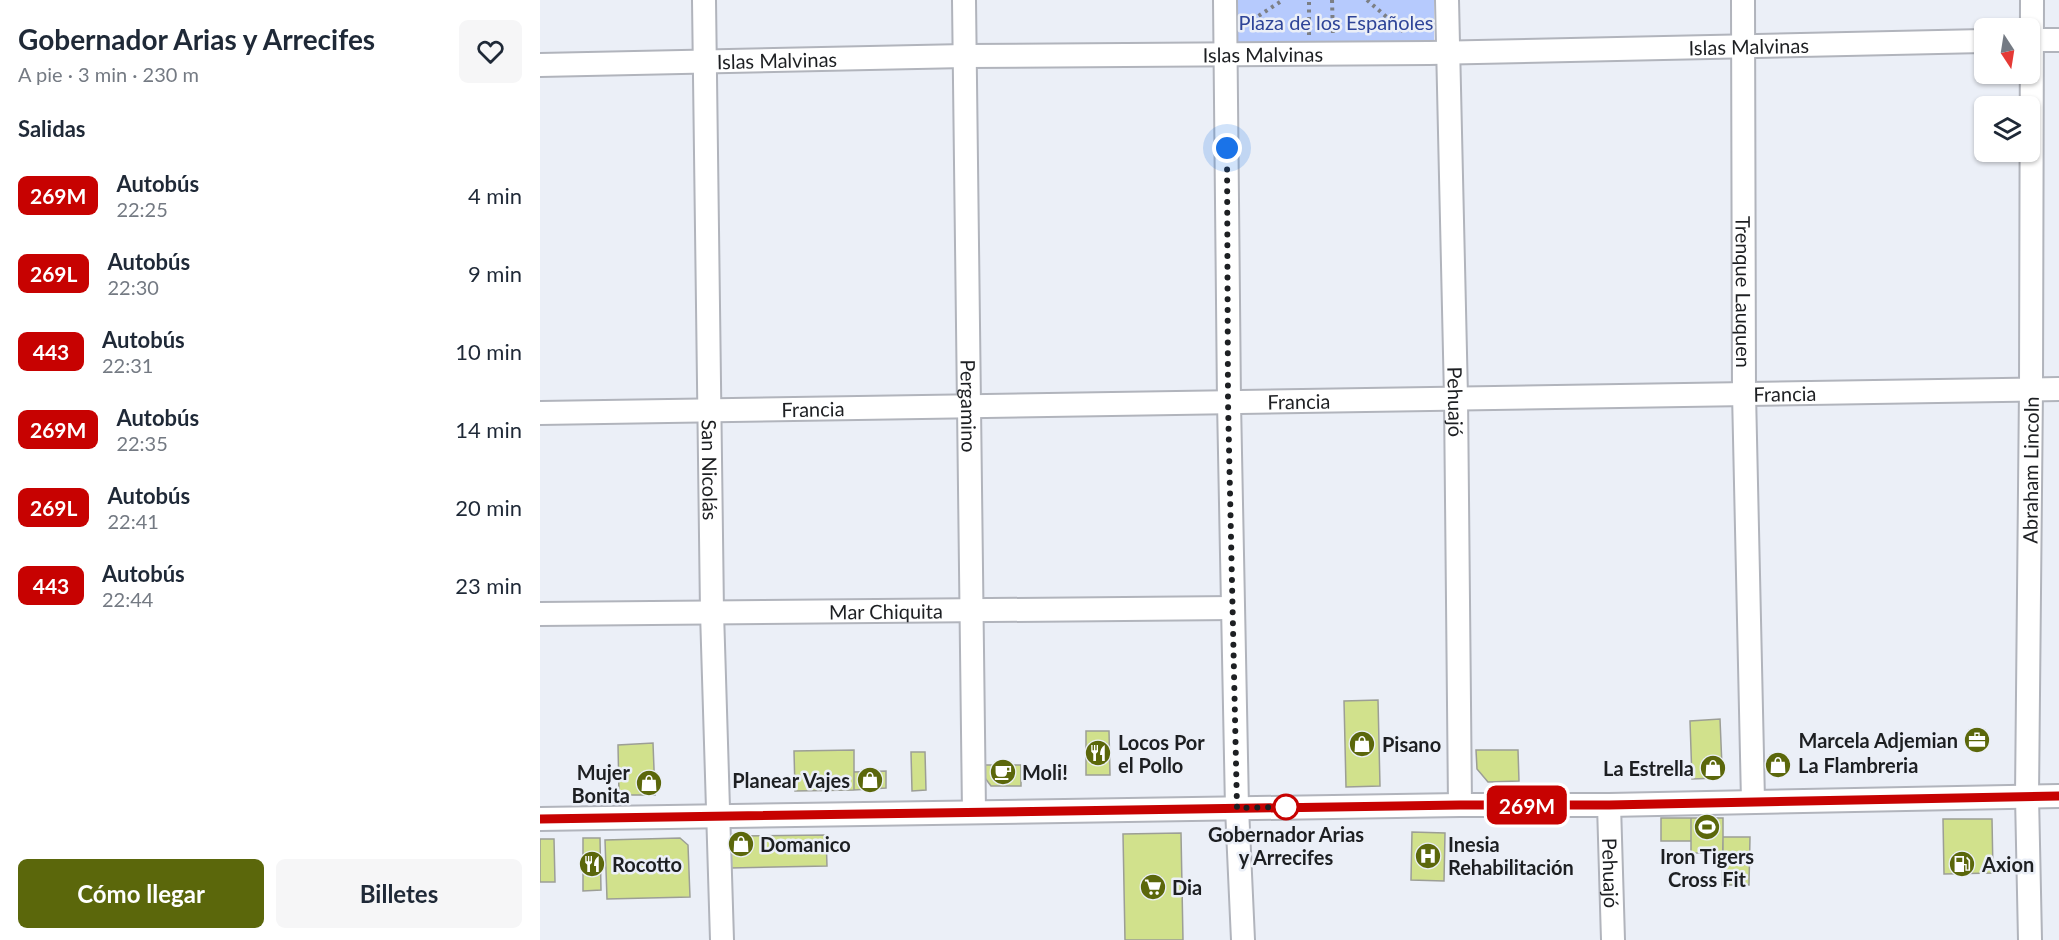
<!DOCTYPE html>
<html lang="es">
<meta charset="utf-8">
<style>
body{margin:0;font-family:Lato,sans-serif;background:#f6f6f7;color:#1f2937;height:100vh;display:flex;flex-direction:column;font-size:22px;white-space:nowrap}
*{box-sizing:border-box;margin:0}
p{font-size:20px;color:#747a83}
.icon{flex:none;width:33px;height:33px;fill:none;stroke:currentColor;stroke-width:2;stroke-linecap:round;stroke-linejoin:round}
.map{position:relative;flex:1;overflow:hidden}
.panel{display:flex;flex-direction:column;background:#fff;width:540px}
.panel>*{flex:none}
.badge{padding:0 12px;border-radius:9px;font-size:21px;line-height:39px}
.needle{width:39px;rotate:168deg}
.fabs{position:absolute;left:1434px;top:18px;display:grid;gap:12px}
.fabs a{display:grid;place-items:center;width:66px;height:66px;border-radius:9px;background:#fff;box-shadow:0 2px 4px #0004;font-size:30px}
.you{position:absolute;width:30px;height:30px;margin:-15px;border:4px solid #fff;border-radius:50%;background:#1a73e8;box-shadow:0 0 0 9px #1a73e833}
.map>.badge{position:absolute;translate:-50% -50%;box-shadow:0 0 0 3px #fff}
h2{padding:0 18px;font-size:22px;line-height:54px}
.round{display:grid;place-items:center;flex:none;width:63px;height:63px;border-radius:9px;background:#f6f6f7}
.headline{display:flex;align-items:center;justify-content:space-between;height:102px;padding:0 18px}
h1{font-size:28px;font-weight:700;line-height:45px}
.action{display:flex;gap:12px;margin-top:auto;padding:12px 18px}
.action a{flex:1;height:69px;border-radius:9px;background:#5b670b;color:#fff;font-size:24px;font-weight:700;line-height:69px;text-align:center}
.action a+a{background:#f6f6f7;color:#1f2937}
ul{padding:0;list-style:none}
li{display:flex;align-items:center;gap:18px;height:78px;padding:0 18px}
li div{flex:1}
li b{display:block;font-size:22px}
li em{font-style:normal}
li .badge{min-width:66px;font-weight:700;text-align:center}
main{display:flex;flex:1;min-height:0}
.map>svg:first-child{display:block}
.green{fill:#b6cafd}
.building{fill:#d1e18c;stroke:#9c9e96;stroke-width:1.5}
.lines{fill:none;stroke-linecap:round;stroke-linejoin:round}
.minor-casing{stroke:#b1b4bc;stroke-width:26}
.path{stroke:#7c7f84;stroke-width:4;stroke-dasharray:3 4.5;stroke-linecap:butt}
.minor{stroke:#fff;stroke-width:22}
.line-casing{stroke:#fff;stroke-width:14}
.line{stroke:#c70201;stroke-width:9}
.walk{stroke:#1d1f22;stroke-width:6;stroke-dasharray:0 10.8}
.stop-dot{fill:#fff;stroke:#c70201;stroke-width:3}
.labels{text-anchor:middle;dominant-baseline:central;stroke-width:5;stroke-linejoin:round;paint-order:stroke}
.park-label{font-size:20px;fill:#2e4498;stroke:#ebeff7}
.street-label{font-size:20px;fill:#1d1f22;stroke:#ebeff7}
.poi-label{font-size:20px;font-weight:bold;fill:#1d1f22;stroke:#ebeff7;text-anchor:start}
.stop-label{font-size:20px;font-weight:bold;fill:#1d1f22;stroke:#ebeff7}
</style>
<main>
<section class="panel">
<div class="headline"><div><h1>Gobernador Arias y Arrecifes</h1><p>A pie · 3 min · 230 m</p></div><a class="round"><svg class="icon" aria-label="heart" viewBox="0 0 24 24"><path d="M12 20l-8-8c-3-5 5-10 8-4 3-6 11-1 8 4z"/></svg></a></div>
<h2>Salidas</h2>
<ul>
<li><span class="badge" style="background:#c70201;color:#fff">269M</span><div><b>Autobús</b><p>22:25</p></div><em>4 min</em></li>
<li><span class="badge" style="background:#c70201;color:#fff">269L</span><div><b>Autobús</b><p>22:30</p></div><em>9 min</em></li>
<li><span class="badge" style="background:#c70201;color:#fff">443</span><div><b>Autobús</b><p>22:31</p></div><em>10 min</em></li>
<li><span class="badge" style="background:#c70201;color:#fff">269M</span><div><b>Autobús</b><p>22:35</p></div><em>14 min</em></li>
<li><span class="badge" style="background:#c70201;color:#fff">269L</span><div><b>Autobús</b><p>22:41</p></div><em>20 min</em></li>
<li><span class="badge" style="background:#c70201;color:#fff">443</span><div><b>Autobús</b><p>22:44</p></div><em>23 min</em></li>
</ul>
<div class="action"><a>Cómo llegar</a><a>Billetes</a></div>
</section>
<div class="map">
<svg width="1519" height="940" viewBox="0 0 1519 940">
<rect width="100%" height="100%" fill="#ebeff7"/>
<path class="green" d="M697 0H894V41L698 43Z"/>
<path class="building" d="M838 700 840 786 806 787 804 701Z
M1180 719 1182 767 1178 778 1152 779 1150 721Z
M546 731H569L570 775H546Z
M113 743 115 795H79L78 745Z
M314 750V790L255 791 254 751Z
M936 750H978L979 781 948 782 937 769Z
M371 752H385L386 790 372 791Z
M445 765H481V786H451L445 778Z
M346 771V788L314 790V772Z
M1121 818H1151V841H1121Z
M1151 818H1183V853H1151Z
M1403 819H1452L1453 873 1404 874Z
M872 832 905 833 904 881 871 880Z
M641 833 643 940H585L583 834Z
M286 835 287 866 191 868V836Z
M1183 837H1210L1209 885H1182Z
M43 838H60L61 890 43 891Z
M140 838 148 845 150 897 67 899 65 840Z
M0 839H14L15 882H0Z"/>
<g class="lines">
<g class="minor-casing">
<g id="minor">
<path id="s1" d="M164 0 172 612 182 940"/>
<path id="s2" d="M424 0 434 812"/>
<path d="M685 0 689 402 697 808 703 940"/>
<path id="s3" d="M907 0 916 397 920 805"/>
<path id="s4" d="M1203 0 1204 393 1213 801"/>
<path d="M1490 40H1519"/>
<path id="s5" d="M0 65 425 56 889 53 1444 41"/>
<path id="s6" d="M0 413 1519 389"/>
<path id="s7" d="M0 614 693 608"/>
<path id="s8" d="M1069 805 1073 940"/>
<path d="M0 819 920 805H1069L1519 796"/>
<path id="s9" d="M1490 940 1487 796 1491 389 1492 0"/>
</g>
</g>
<path class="path" d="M792 0 793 35
M827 0 865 33
M706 24 743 0
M769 35V0"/>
<use href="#minor" class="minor"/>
</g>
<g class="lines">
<g class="line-casing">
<path id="line" d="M0 819 920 805H1069L1519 796"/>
</g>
<use href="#line" class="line"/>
<path class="walk" d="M687 148 688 402 697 808 746 807"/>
</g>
<defs>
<g id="office-disc" transform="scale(1.35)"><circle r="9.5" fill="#5b670b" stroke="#ebeff7"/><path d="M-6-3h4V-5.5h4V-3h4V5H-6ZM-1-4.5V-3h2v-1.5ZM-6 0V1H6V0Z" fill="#fff"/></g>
<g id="shop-disc" transform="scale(1.35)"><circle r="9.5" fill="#5b670b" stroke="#ebeff7"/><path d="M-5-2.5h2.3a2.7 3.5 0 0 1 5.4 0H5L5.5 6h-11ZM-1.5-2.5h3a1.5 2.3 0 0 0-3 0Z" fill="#fff"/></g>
<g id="restaurant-disc" transform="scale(1.35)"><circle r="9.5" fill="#5b670b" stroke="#ebeff7"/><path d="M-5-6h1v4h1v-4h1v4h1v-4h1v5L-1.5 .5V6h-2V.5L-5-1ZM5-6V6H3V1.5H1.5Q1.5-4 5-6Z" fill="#fff"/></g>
<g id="cafe-disc" transform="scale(1.35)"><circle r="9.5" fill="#5b670b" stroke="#ebeff7"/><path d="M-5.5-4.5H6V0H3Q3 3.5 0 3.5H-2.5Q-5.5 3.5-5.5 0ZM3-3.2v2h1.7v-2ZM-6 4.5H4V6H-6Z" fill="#fff"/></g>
<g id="stadium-disc" transform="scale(1.35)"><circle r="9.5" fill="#5b670b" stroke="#ebeff7"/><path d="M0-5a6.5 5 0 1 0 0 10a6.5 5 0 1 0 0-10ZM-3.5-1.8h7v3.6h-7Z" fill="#fff"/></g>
<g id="hospital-disc" transform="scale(1.35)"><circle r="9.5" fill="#5b670b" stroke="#ebeff7"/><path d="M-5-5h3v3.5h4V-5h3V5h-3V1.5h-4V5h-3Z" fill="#fff"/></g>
<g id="fuel-disc" transform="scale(1.35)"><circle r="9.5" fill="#5b670b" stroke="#ebeff7"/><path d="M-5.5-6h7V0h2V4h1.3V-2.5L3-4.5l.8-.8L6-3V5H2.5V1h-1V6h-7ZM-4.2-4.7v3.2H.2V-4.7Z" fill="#fff"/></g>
<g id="supermarket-disc" transform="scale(1.35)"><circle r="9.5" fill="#5b670b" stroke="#ebeff7"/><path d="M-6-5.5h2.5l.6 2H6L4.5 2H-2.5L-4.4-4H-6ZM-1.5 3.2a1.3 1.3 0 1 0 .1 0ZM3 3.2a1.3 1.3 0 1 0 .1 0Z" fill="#fff"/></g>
</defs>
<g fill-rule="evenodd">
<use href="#office-disc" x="1437" y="740"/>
<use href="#shop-disc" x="822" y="744"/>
<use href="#restaurant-disc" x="558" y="753"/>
<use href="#shop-disc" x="1238" y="765"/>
<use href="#shop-disc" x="1173" y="768"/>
<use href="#cafe-disc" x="463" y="772"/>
<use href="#shop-disc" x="330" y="780"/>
<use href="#shop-disc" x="109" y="783"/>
<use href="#stadium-disc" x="1167" y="827"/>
<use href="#shop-disc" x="201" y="844"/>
<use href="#hospital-disc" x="888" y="856"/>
<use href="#restaurant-disc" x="52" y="864"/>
<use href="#fuel-disc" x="1422" y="864"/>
<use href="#supermarket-disc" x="613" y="887"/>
</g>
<circle class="stop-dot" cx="746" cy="807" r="12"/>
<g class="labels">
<g class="park-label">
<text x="796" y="22">Plaza de los Españoles</text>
</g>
<g class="street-label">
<text stroke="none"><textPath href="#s5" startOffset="1209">Islas Malvinas</textPath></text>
<text stroke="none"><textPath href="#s5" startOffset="723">Islas Malvinas</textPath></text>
<text stroke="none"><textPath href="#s5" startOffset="237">Islas Malvinas</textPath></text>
<text stroke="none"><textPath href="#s4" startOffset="292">Trenque Lauquen</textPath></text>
<text stroke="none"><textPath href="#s6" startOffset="1245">Francia</textPath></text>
<text stroke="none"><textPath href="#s6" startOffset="759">Francia</textPath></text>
<text stroke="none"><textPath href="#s3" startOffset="402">Pehuajó</textPath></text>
<text stroke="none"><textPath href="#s2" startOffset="406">Pergamino</textPath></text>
<text stroke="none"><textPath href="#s6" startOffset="273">Francia</textPath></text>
<text stroke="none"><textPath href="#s1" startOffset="470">San Nicolás</textPath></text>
<text stroke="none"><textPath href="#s9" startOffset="470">Abraham Lincoln</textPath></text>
<text stroke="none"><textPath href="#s7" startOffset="346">Mar Chiquita</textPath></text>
<text stroke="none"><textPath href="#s8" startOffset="68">Pehuajó</textPath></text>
</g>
<g class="poi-label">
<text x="1418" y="740" text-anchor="end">Marcela Adjemian</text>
<text x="578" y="742">Locos Por<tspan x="578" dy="23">el Pollo</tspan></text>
<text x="842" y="744">Pisano</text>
<text x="1258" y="765">La Flambreria</text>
<text x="1154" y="768" text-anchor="end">La Estrella</text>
<text x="90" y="772" text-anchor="end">Mujer<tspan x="90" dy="23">Bonita</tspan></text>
<text x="482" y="772">Moli!</text>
<text x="310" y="780" text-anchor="end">Planear Vajes</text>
<text x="220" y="844">Domanico</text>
<text x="908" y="844">Inesia<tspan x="908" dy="23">Rehabilitación</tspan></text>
<text x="1167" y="856" text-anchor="middle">Iron Tigers<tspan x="1167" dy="23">Cross Fit</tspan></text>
<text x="72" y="864">Rocotto</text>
<text x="1442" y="864">Axion</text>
<text x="632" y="887">Dia</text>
</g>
<g class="stop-label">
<text x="746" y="834">Gobernador Arias<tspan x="746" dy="23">y Arrecifes</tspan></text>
</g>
</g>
</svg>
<div class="fabs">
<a><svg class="needle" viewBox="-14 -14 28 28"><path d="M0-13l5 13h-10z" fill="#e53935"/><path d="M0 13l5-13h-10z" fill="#747a83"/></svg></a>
<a><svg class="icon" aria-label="layers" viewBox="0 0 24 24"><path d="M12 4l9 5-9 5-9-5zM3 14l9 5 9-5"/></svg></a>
</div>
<div class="you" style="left:687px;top:148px"></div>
<b class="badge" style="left:987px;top:805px;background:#c70201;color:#fff">269M</b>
</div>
</main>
